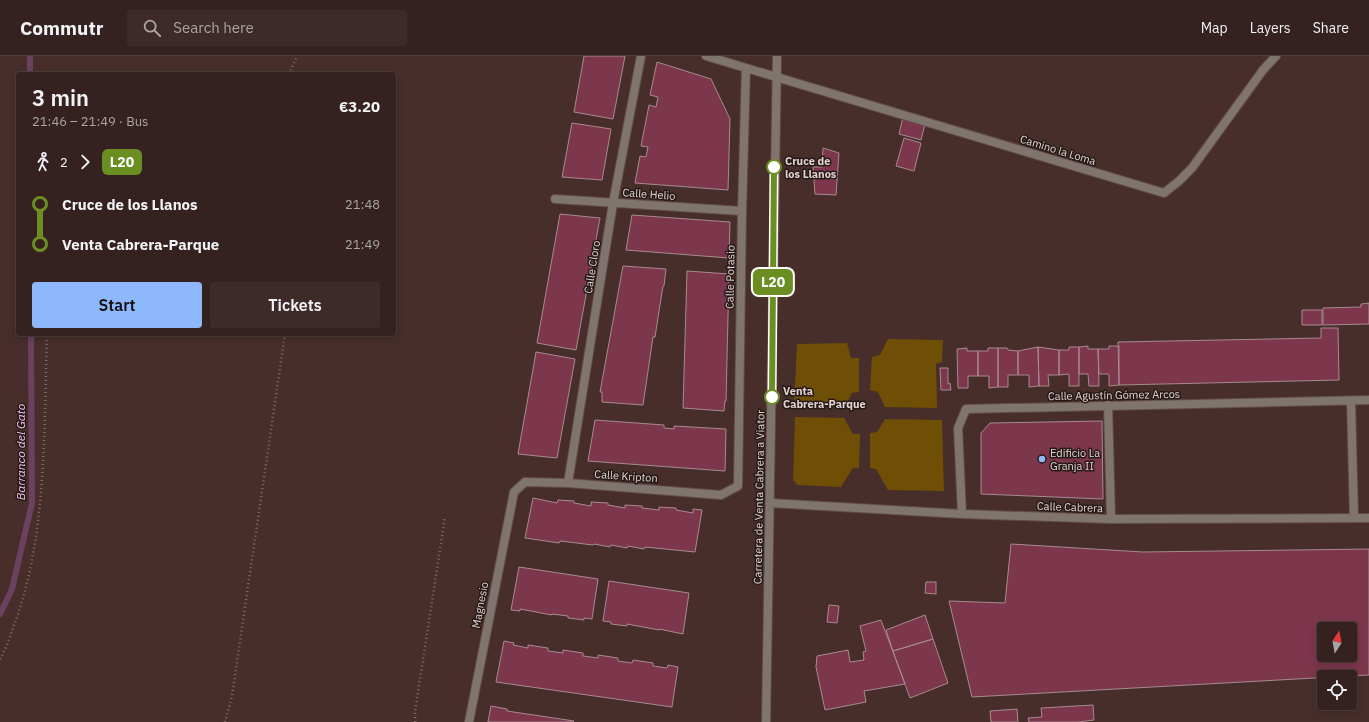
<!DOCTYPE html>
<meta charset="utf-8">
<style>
body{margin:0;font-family:"IBM Plex Sans",sans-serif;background:#3d2a29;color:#f1f3f6;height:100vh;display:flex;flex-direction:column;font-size:15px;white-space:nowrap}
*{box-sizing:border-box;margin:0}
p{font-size:13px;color:#aaa4a5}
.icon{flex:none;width:22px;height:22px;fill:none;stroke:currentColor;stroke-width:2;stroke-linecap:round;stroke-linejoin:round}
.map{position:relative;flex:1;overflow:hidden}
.panel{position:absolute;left:16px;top:16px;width:380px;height:264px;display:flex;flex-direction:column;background:#352220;border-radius:4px;box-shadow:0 2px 10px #0003,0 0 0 1px #4f3f3e}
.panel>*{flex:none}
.badge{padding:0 8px;border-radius:6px;font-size:14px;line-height:26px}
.needle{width:26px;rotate:11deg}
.buttons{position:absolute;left:1317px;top:566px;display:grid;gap:8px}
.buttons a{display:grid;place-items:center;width:40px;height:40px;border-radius:4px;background:#352220;box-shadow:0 2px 10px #0003,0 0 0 1px #4f3f3e;font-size:20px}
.map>.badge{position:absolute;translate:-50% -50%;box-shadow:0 0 0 2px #fff}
.legs{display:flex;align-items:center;gap:6px;height:44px;padding:0 16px;font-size:13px}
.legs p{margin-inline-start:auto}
.headline{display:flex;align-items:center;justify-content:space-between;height:68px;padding:0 16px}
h1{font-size:22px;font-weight:600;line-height:30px}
.button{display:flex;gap:8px;margin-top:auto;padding:8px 16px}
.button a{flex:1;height:46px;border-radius:4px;background:#8db9fc;color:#111;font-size:16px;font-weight:600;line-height:46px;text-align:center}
.button a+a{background:#3d2a29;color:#f1f3f6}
ul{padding:0 16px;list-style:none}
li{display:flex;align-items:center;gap:14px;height:40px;font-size:15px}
li i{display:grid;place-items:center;width:6px;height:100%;margin:0 5px;background:currentColor}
li i::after{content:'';width:10px;height:10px;margin:-5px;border:3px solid;border-radius:50%;background:#352220}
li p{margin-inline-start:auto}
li:first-child i{background:linear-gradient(#0000 50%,currentColor 0)}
li:last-child i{background:linear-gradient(currentColor 50%,#0000 0)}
header{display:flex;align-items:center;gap:24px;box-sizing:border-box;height:56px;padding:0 20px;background:#352220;border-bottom:1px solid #4f3f3e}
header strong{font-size:19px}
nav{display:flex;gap:22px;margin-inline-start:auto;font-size:14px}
.search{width:280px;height:36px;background:#3d2a29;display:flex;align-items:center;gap:10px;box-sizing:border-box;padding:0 14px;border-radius:4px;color:#aaa4a5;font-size:15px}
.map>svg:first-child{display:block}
.green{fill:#6f4e06}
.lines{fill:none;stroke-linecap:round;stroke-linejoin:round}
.stream{stroke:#6c4160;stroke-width:6}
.building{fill:#7c374d;stroke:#a78a90;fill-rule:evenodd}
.pedestrian-casing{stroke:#634c49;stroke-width:10}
.minor-casing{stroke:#634c49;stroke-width:10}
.tertiary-casing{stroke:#634c49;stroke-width:10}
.path{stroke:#826c69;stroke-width:2.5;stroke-dasharray:1 3;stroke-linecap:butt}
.pedestrian{stroke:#7f756e;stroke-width:8}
.minor{stroke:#7f756e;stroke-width:8}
.tertiary{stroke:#7f756e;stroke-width:8}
.line-1-casing{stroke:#fff;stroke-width:9}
.line-1{stroke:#6b8e23;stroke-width:6}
.stop-1-dot{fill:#fff;stroke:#6b8e23;stroke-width:2}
.poi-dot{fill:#8db9fc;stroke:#251a18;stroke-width:1.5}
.labels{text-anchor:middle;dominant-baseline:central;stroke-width:3;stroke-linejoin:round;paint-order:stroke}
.street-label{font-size:11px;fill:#e2d2d0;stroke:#251a18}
.stop-label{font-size:11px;font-weight:bold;fill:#e2d2d0;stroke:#251a18;text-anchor:start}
.poi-label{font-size:11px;fill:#e2d2d0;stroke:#251a18;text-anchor:start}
.water-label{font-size:12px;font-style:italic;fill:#f7c2e9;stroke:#251a18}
</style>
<header>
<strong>Commutr</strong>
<div class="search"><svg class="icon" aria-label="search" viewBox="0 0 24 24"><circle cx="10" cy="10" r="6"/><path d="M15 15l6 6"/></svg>Search here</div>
<nav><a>Map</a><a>Layers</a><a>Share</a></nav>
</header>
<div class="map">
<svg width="1369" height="666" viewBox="0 0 1369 666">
<rect width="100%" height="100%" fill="#472e2b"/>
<path class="green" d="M888 283 943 284 942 306 936 308 937 352 885 351 878 336 870 334 872 301 880 299Z
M847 287 851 302H859V336L852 337 845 351 794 349 797 288Z
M795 361 844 362 853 378H860L859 412H853L841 431 798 429 793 424Z
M885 363 942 364 944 435 888 434 876 413 870 412V377L877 376Z"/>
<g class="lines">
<path class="stream" d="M30 0V18
M0 558 12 533 32 447 31 278"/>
</g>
<path class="building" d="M584 0H625L613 63 574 56Z
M657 6 711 23 730 63 728 134 635 127 640 100 646 101 648 91 641 90 649 49 656 51 658 41 650 39Z
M903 61 925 68 921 84 899 78Z
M572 67 611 73 602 124 562 121Z
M904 82 921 87 914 115 896 110Z
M823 92 839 97 836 139 815 138 813 111H822Z
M560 158 600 162 576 294 537 287Z
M632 159 730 166 729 202 626 194Z
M623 210 666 213 664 230H663L655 281H653L643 349 602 346V336H600Z
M687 215 729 218 726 345H725L724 355 683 352Z
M1369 247V268L1323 269V252L1361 251V248Z
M1302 254H1322V269H1302Z
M1321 272H1338L1339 324 1119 329 1118 286 1321 282Z
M1088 290V293H1098L1099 330H1089L1088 318H1079V291Z
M1109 290H1119V329L1109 330V318H1099L1098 293H1109Z
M1038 291 1059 294V319H1048L1049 330H1039Z
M1038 291 1039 330 1029 331V319H1018V295Z
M1069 291H1079V330H1069V318L1059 319V294H1069Z
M967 292V295H978V320H968V332H958L957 293Z
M988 292H998V331L989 332V320H978V295H988Z
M998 292H1007L1008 294 1018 295V319H1008V331H998Z
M536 296 575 303 557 402 518 398Z
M940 312H948V328L950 327 951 334H941Z
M595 364 664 369V372L674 373V370L726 373 725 415 588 405Z
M1102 365 1103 443 981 438V377L990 367Z
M533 442 557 447 558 444 574 445V447L591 450V446L608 447V449L625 452V449L642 450V452L659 454V451L676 452V454L693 457V453L702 454 695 496 645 491 644 493 628 490 627 492 611 489 610 491 594 488 593 489 560 485 559 487 525 482Z
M1011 488 1143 496 1369 493V619L972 641 949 545 1005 547ZM1324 573H1350V599H1324Z
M519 511 598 523 592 563 584 562V564L568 562V560L552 558V559L520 553V555L511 554Z
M609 525 689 537 683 578 659 573V574L627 568V570L611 568V566L603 565Z
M926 526H936V538L925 537Z
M829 549 839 550 837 567 827 566Z
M925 559 933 583 893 595 886 574Z
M881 564 905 628 864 635 866 646 825 654 816 611 817 600 848 594 850 606 864 604 863 596 866 595 860 570Z
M933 583 948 627 910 642 893 595Z
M504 585 514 587 513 589 528 592V589L548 592V595L563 597V594L583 597V600L598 602V599L618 602V605L632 607 633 604 653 607V610L667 612 668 609 678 611 672 651 496 626Z
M1093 649 1094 664 1079 666H1029L1028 662 1042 661 1041 652Z
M491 650 507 653V655L574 665 573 666H488Z
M1017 653 1018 666H991L990 655Z"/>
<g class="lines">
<g class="pedestrian-casing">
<path id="pedestrian" d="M1108 349 1111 463"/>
</g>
<g class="minor-casing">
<path id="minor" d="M706 0 1164 137 1179 125 1192 112 1263 14 1276 0
M555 143 742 155
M1351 345 1354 462
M568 427 613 147 641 0
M770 447 962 458 1111 463 1369 462
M962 458 958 372 966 353 1369 344
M469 666 514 436 525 426 568 427 721 439 738 430 742 155 746 12"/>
</g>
<g class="tertiary-casing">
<path id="tertiary" d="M766 666 777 0"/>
</g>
<path class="path" d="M289 18 297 0
M0 603C6 593 10 581 14 569 47 483 44 370 47 278
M225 666 232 640 285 278
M415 666V656L445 461"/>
<use href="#pedestrian" class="pedestrian"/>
<use href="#minor" class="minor"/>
<use href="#tertiary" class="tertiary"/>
</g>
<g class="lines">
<g class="line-1-casing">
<path id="line-1" d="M772 341 774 111"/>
</g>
<use href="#line-1" class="line-1"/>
</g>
<g class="stop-1-dot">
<circle cx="774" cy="111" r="7"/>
<circle cx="772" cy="341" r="7"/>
</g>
<circle class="poi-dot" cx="1042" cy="403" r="4"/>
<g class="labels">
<g class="street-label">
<text transform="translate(1058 94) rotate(17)">Camino la Loma</text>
<text transform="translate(649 138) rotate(4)">Calle Helio</text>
<text transform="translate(592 211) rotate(-81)">Calle Cloro</text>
<text transform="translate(730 221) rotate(-89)">Calle Potasio</text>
<text transform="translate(1114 339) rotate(-1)">Calle Agustín Gómez Arcos</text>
<text transform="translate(626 420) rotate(4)">Calle Kripton</text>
<text transform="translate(759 441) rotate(-89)">Carretera de Venta Cabrera a Viator</text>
<text transform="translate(1070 451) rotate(2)">Calle Cabrera</text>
<text transform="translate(480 549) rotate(-79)">Magnesio</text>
</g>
<g class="stop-label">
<text x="785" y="105">Cruce de<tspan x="785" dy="13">los Llanos</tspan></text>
<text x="783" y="335">Venta<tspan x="783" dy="13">Cabrera-Parque</tspan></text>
</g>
<g class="poi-label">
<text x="1050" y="397">Edificio La<tspan x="1050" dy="13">Granja II</tspan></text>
</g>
<g class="water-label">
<text transform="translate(20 396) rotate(-90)">Barranco del Gato</text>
</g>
</g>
</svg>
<div class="buttons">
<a><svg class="needle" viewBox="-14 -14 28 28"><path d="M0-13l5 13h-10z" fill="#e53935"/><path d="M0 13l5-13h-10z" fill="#aaa4a5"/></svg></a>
<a><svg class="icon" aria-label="locate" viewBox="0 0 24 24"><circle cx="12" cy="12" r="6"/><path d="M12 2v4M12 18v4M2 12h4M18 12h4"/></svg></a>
</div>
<b class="badge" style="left:773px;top:226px;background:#6b8e23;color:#fff">L20</b>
<section class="panel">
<div class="headline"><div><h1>3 min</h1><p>21:46 – 21:49 · Bus</p></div><b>€3.20</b></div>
<div class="legs"><svg class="icon" aria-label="walk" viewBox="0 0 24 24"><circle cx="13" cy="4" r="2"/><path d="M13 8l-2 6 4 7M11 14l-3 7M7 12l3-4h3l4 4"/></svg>2<svg class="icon" aria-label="forward" viewBox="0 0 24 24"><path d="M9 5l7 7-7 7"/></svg><b class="badge" style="background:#6b8e23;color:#fff">L20</b></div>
<ul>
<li><i style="color:#6b8e23"></i><b>Cruce de los Llanos</b><p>21:48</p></li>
<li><i style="color:#6b8e23"></i><b>Venta Cabrera-Parque</b><p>21:49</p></li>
</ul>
<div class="button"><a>Start</a><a>Tickets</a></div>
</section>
</div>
